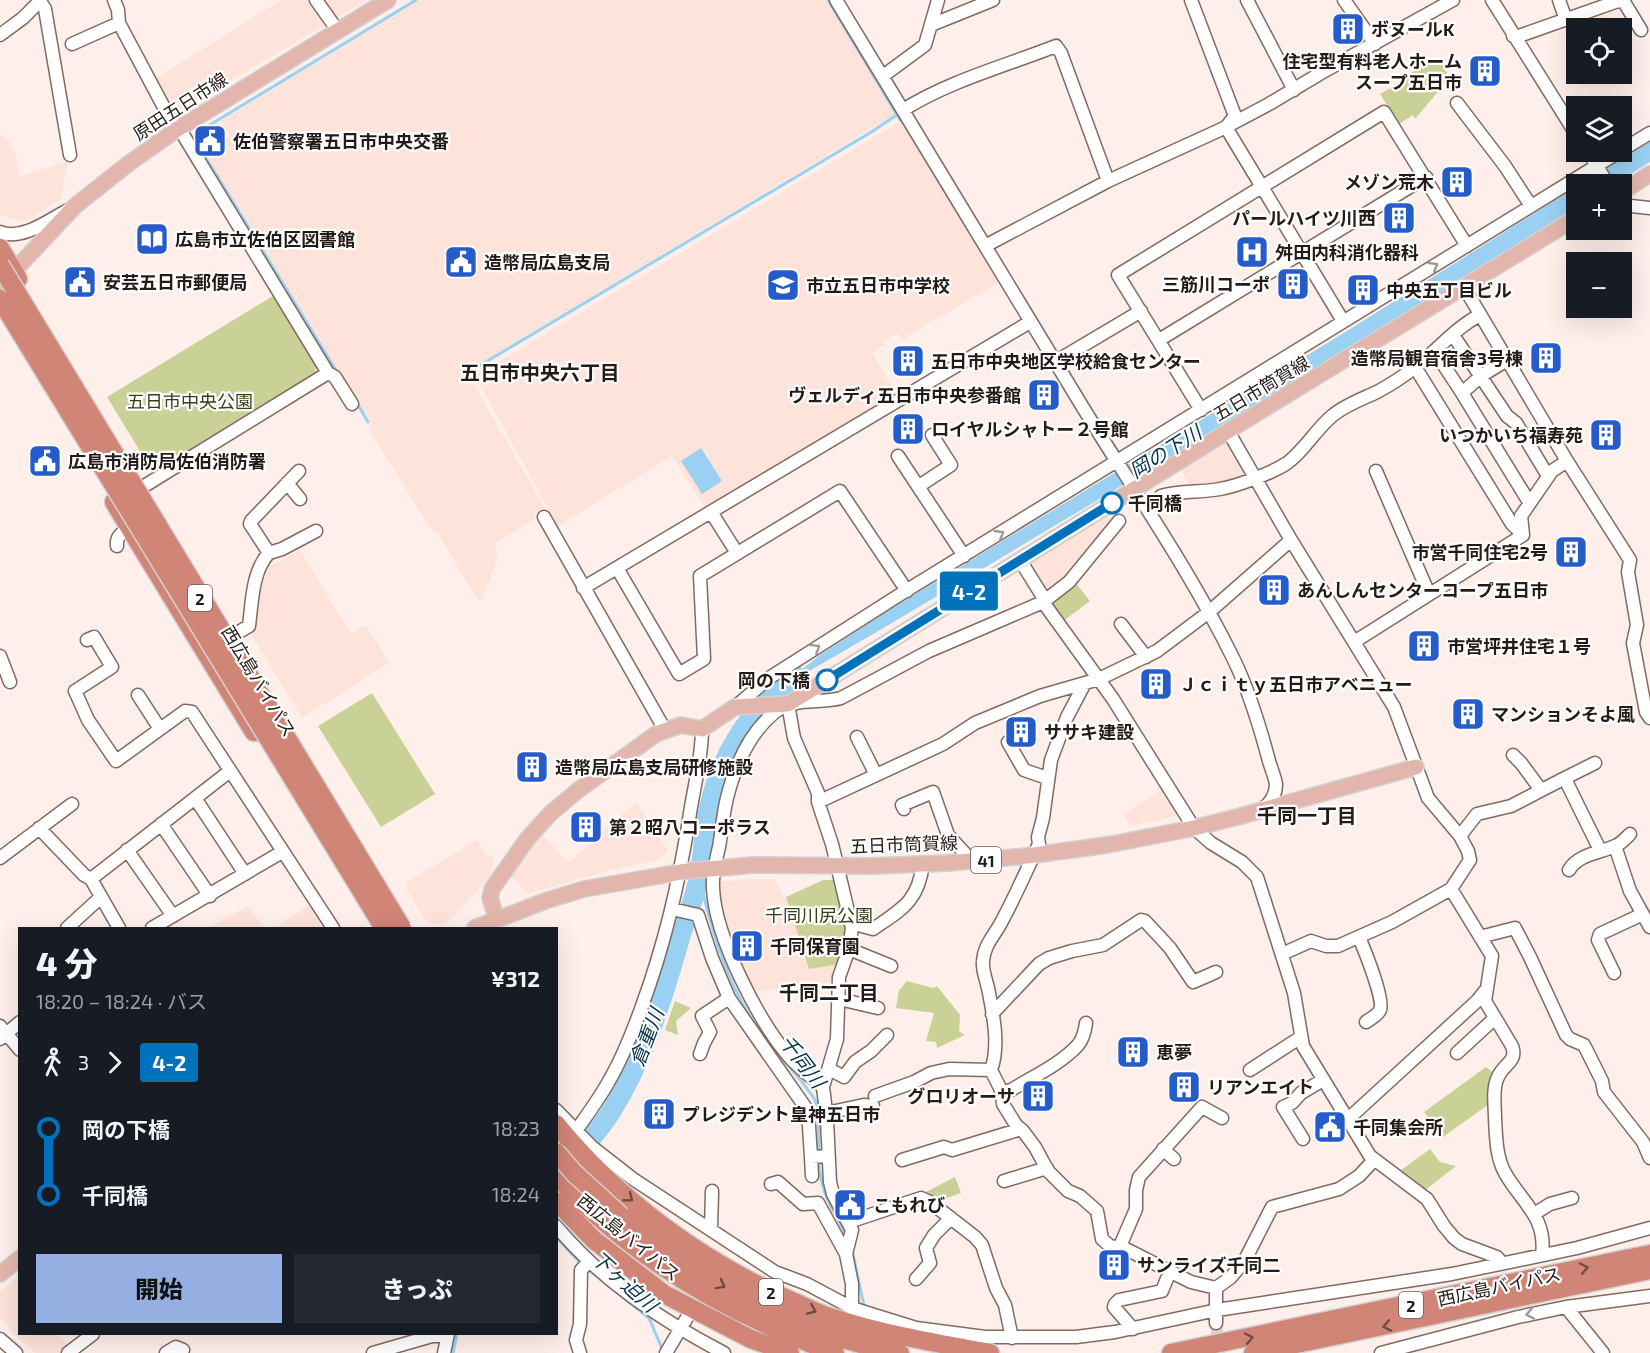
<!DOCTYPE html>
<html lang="ja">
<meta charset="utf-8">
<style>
body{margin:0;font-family:"Exo 2","Noto Sans JP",sans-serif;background:#242831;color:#f1f3f6;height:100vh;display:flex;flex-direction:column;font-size:22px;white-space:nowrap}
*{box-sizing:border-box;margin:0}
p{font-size:20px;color:#9ea1a6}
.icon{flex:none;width:33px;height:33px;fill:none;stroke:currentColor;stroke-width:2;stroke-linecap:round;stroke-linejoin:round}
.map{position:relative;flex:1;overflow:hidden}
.details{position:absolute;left:18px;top:927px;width:540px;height:408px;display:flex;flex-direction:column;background:#171b24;border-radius:0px;box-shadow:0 6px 24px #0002}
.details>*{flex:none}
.badge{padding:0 12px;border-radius:4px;font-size:21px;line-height:39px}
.fabs{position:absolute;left:1566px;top:18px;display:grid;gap:12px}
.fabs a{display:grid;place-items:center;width:66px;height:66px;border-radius:0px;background:#171b24;box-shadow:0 6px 24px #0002;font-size:30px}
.map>.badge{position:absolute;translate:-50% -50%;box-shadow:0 0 0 3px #fff}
.legs{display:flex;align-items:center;gap:9px;height:66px;padding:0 18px;font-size:20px}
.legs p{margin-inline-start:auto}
.headline{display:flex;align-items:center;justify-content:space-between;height:102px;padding:0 18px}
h1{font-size:33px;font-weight:800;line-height:45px}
.action{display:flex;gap:12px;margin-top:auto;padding:12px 18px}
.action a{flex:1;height:69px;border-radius:0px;background:#96afe2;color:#111;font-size:24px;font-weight:800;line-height:69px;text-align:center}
.action a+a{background:#242831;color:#f1f3f6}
ul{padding:0 18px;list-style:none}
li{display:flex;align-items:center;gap:21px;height:66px;font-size:22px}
li i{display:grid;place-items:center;width:9px;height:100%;margin:0 8px;background:currentColor}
li i::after{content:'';width:15px;height:15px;margin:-8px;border:4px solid;border-radius:50%;background:#171b24}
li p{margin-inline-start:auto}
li:first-child i{background:linear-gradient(#0000 50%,currentColor 0)}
li:last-child i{background:linear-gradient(currentColor 50%,#0000 0)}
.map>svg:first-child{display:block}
.built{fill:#fde3d9}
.green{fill:#c9d196}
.water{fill:#9ad1f2}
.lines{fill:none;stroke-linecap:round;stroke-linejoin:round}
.stream{stroke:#9ad1f2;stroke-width:3}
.river{stroke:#9ad1f2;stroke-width:20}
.minor-tunnel{stroke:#ddcfca;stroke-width:12;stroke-dasharray:12 6;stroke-linecap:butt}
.minor-casing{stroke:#7f6b63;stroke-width:15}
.major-casing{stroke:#d3d1d1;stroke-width:18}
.highway-casing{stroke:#d3d1d1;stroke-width:21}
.minor{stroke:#fff;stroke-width:12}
.major{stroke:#e3b6ad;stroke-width:15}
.highway{stroke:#d08577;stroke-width:18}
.highway-bridge-casing{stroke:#d3d1d1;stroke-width:21;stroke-linecap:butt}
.highway-bridge{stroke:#d08577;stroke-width:18}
.oneway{stroke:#9c9897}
.oneway2{stroke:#714b43}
.line-1-casing{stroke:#fff;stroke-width:14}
.line-1{stroke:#0072bc;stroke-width:9}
.stop-1-dot{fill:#fff;stroke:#0072bc;stroke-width:3}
.labels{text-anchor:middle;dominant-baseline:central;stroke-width:4.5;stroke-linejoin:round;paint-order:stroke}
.shield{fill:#fff;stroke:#665f5d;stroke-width:1.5}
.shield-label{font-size:16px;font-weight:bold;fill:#241b18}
.poi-label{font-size:18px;font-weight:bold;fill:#241b18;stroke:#fff;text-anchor:start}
.street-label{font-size:18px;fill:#241b18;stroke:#fff}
.park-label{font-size:18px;fill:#393e15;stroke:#fff}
.stop-label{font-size:18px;font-weight:bold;fill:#241b18;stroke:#fff;text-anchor:start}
.neighbourhood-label{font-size:20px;font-weight:bold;fill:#241b18;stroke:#fff}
.water-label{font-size:20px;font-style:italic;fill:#05344a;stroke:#fff}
</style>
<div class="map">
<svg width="1650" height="1353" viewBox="0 0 1650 1353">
<rect width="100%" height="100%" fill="#feefea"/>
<path class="built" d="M281 0H367L174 114 155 79Z
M418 0H828L897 113 467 372 545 509 534 516 535 519 495 543 497 559 480 604 438 534 430 528 369 429 371 423 205 153 230 137 221 121Z
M903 120 999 282 902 340 897 333 883 342 885 345 872 353 898 396 707 510 672 456 558 526 475 376Z
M0 133 9 143 16 156 19 177 68 161 61 199 30 219 21 221 0 215Z
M1228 441 1247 476 1206 487H1191L1181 470Z
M1116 517 1069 576 1047 594 1029 563 1100 518Z
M300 550 351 634 366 625 389 663 302 718 252 636 262 585 269 567Z
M1165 788 1178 811 1177 816 1130 826 1123 814Z
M636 802 668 851 661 858 650 862 611 870 527 894 510 875 541 833 568 863Z
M477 840 487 856 494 858 491 876 444 926 426 921 404 884Z
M748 879H775L784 898 786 897 809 969 840 964 835 982 753 992 736 957 720 912 717 886 720 882Z
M312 902 330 928H276Z
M249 906 264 928H207Z
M17 1278 20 1281V1334H58L69 1348 64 1353H35L19 1339 0 1317V1292Z"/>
<path class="green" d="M1440 58 1448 75 1447 81 1415 119 1413 115 1399 124 1380 94 1398 84 1401 78Z
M273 296 316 365 315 374 155 476 107 397Z
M1075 582 1090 601 1062 622 1049 604Z
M372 693 435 794 381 827 318 726Z
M823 880H833L836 882 848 937 840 964 809 969 786 897Z
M907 981 933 988 937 986 960 1015 959 1031 965 1035 937 1048 936 1042 926 1041 934 1013 896 1008 899 990Z
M675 1001 691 1008 676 1021 678 1035 665 1030Z
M1486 1067 1494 1073 1492 1102 1443 1137 1424 1112Z
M1430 1149 1440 1162 1456 1166 1424 1191 1400 1171Z
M955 1177 961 1193 936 1202 924 1193Z"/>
<path class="water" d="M1650 142V162L1614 184H1581Z
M1576 187V207L1377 333 892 623 775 691 820 655 886 612 1347 331Z
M701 448 722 481 702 494 681 461Z"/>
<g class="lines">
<path class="stream" d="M828 0 900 120
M9 35 24 25 36 13
M469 372 873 131 898 114
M339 375 197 143 200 131 416 0
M357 403 368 422
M699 877C711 927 724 975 752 1020 770 1049 797 1071 815 1100L818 1110 819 1154
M819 1161C820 1192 832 1208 846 1235
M556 1237 581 1264
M852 1249 864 1306
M586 1268 649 1318 663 1351
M453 1353 457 1334"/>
<path class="river" d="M556 1179C576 1157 595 1136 611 1112 644 1059 663 998 680 938 686 918 695 898 699 877 703 860 703 841 706 823 717 760 744 714 796 676"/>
<path class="minor-tunnel" d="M1216 1323 1220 1353"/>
<g class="minor-casing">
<path id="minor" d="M114 0 118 10 119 23 176 130
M316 0 338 31
M836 0C919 135 999 271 1082 406 1133 489 1191 572 1234 660 1249 691 1260 727 1269 761 1271 768 1275 777 1276 784 1276 796 1269 805 1260 811
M1191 0 1235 116 1227 126V129L1343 321
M1247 0 1294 90
M1344 0 1375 44
M1492 0 1576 134
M1559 0 1566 20
M40 1 45 9 70 155
M931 25 993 0
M0 35 23 18 41 0
M1513 36H1519L1618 1 1624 2 1641 30
M72 44 119 23
M883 76 925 45 938 0
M1457 103 1505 166 1531 206
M903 110C949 81 1005 66 1056 46L1061 53 1108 181
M179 128 328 373 335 377 352 404
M1622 150 1650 133
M1588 152 1608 184
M1622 205 1650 208
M0 232C22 241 49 220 68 210
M985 246 1108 181 1222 129 1269 104 1321 73 1453 0
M1464 287 1567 461 1630 560 1628 572 1637 625 1633 643 1646 712 1650 718
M1159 340 1426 177
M1457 341 1507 416 1516 423 1548 476
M1439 358 1462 393
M1507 360 1481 376 1462 393 1529 502
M1055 362 1141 311
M1415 367 1512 524 1523 535
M1201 410 1118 275 1384 112 1467 246
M1228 431 1291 540 1394 707 1428 798 1460 836 1468 851 1470 860 1451 889 1392 922 1338 946H1326L1311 941 1282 954
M898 456 964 556
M1376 471 1429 594
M287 483 300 499
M919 486 951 465 932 435
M141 488 328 373
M1161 496C1182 490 1199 493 1220 489 1237 486 1269 474 1284 465 1301 455 1316 429 1332 416 1345 405 1362 399 1377 392 1390 385 1404 376 1415 367 1438 350 1455 328 1480 315
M711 512 737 553
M544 517 665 730
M117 546C116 536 121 534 129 528
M269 553 282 549 316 531
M1020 560 1043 597V602L1113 699 1194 828 1211 843 1242 862 1257 877 1294 993 1303 1046 1370 1156 1427 1199 1444 1226 1454 1238 1462 1244 1497 1257 1502 1263
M617 568 679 674 704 659 700 576 840 491 907 591
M583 588 1030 322
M1121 624 1146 657
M232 636 249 626C252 603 252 571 269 553L250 524 251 521 299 471
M87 640 94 637 112 667 75 691 88 720 116 761 185 711 192 712 333 928
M1354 642 1523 535 1521 516 1552 471 1567 461
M0 656 10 682
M1085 683 1067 717 1051 760 1043 818 1038 837 1039 844C1027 869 1016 895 1003 919 996 934 984 944 983 961 982 970 986 979 988 988 993 1013 1000 1046 991 1070L1002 1092 1003 1104 1016 1125 1023 1131 1035 1147 1048 1171 1068 1191 1080 1196 1097 1211 1102 1239 1111 1247 1120 1246 1191 1282 1216 1288V1323
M138 695 160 729
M788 704 794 738 818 793V802L832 844 852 928 849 949 839 977 837 1039 823 1087 827 1120 830 1182 833 1194 852 1230 846 1254 852 1284V1308
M735 707 769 678 904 592 1619 152
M857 737 876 775
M1008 742 1024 770 1047 778
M1513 755 1521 763 1541 790
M1563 779 1595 763
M195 798 245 874
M818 802 943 744 975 723 1040 696 1099 679 1157 651 1209 612 1291 540
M904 809 902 805 933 792 948 835 972 861
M161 824 210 896
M39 828 84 875 91 879 119 928
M1460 836 1477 814 1511 806 1563 779 1567 783 1600 850
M1615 846 1630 891 1650 927
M127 850 173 916
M0 858 72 804
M1569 870C1578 854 1600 853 1615 846 1621 844 1626 838 1630 834
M91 879 230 771
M1451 889 1492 956 1485 1001 1512 1046C1518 1062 1503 1064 1498 1077 1492 1088 1495 1106 1495 1118 1496 1136 1496 1157 1505 1173 1522 1203 1547 1217 1542 1255
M672 909 698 915 712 958 729 998 808 1111 811 1157
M851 923 873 929C902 909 918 902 923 864
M67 928 101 897
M152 928 282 852
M1359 937C1364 949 1385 1000 1380 1010 1378 1015 1370 1019 1366 1022
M1480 937 1515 928 1530 957 1566 1035 1570 1039 1584 1045 1602 1081 1604 1092 1643 1142 1650 1158
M849 949 891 966
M1614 973 1598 940 1600 934 1643 914
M839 999 878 1008
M992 1014 1039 964 1049 958 1072 951 1103 945 1141 920 1145 921 1170 948 1193 982 1216 972
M0 1026 20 1050
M0 1039 20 1022
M1457 1053 1495 1018
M700 1054 704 1043 710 1032 702 1016 729 998
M829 1069 844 1077 855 1062 871 1051 887 1035
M1250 1070 1301 1037
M823 1087C812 1078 802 1070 792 1060 759 1023 715 937 713 888 712 875 716 860 719 847 722 830 723 814 727 798 735 766 749 733 775 712 794 697 820 704 841 698L929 651 1043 602 1069 582 1119 521
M1002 1092 1011 1090C1032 1077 1061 1064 1078 1045 1083 1039 1085 1031 1086 1023
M875 1096 914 1082 931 1073 949 1069 991 1070
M556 1110 592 1147 633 1179 775 1272 807 1284 852 1308 874 1315 916 1328 985 1337H1076L1115 1332 1217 1310 1452 1274 1577 1248 1650 1228
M826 1113 864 1105 873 1106
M1347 1120 1477 1001 1485 991
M571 1138C584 1119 598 1101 609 1081 623 1057 633 1031 642 1006 665 943 678 886 689 820 693 789 702 761 702 729
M1303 1139 1283 1107 1292 1103 1301 1093 1323 1080
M1163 1149 1174 1159
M902 1160 944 1147 952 1150 1021 1129
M812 1176 811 1157 828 1156
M1004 1181 1047 1168
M771 1184 778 1182 803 1204 818 1203 846 1254
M1534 1214 1550 1204 1572 1198
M849 1222 921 1198 930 1202 975 1237 982 1245 996 1288 1005 1305 1012 1338
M556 1226C602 1281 661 1320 724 1353
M711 1230 712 1191
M1120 1246 1136 1209V1190L1139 1177 1202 1107 1222 1118
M916 1279 930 1263 926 1248 934 1235 951 1218
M1216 1288 1230 1278 1244 1262 1272 1207 1339 1189 1359 1176 1374 1160
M1566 1307 1603 1353
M1133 1329 1114 1307 1115 1304 1119 1300 1162 1291 1170 1271
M0 1339 16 1353
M68 1353 93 1334
M166 1353 176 1347 183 1350
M373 1353 432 1336H447
M444 1353 448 1334
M580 1353 576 1340 580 1324 581 1270 589 1261
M666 1353 688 1316
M1381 1353 1518 1317 1566 1307 1650 1296"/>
</g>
<g class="major-casing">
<path id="major" d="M1622 192 1650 174
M0 286 75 206 128 164 176 130 388 0
M497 919 490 898 492 889 528 838 551 813 577 791 656 734 681 725 702 729 735 707 788 704 1228 431 1576 218
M475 928 545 901 584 889 687 871 753 865 871 866 948 863 1027 856 1107 845 1194 828 1241 816 1416 767
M0 1274 20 1258"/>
</g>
<g class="highway-casing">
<path id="highway" d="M0 248 18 279
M114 502 254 732
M556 1124C619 1201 702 1262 792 1301 804 1306 817 1313 830 1317 882 1334 936 1343 990 1353
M556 1175C632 1259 731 1315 835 1353
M556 1201 594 1240 664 1294 751 1339 790 1353
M621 1216C703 1281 796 1334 900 1353
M1171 1353 1650 1254
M1253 1353 1650 1270"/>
</g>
<use href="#minor" class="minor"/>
<use href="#major" class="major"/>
<use href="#highway" class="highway"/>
<g class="highway-bridge-casing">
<path id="highway-bridge" d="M0 265 402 928
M0 299 384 928
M556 1152 574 1173 621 1216"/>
</g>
<use href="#highway-bridge" class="highway-bridge"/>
</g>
<defs><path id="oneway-chevron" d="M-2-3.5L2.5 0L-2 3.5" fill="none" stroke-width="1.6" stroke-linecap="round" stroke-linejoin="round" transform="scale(1.5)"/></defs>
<g class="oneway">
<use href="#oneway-chevron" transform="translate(1434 266) rotate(-31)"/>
<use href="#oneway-chevron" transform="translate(1000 534) rotate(-31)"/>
<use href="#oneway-chevron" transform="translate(816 648) rotate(-32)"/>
<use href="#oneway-chevron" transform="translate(1530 1314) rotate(168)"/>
</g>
<g class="oneway2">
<use href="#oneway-chevron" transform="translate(629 1198) rotate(39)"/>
<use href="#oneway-chevron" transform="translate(1584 1268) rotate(-12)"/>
<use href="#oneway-chevron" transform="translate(721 1285) rotate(29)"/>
<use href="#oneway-chevron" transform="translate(812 1310) rotate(23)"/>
<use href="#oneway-chevron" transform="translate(1387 1326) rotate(169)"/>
<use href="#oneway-chevron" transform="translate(1249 1338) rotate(-12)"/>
</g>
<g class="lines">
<g class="line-1-casing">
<path id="line-1" d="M827 680 1112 503"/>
</g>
<use href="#line-1" class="line-1"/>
</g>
<defs>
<g id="building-square" transform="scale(1.725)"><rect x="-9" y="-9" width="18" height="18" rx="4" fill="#265cca" stroke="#fff"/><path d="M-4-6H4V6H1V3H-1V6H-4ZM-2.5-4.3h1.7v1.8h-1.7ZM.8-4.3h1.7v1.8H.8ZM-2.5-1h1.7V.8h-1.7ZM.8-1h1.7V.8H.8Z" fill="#fff"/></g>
<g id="civic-square" transform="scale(1.725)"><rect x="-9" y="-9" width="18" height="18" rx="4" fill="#265cca" stroke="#fff"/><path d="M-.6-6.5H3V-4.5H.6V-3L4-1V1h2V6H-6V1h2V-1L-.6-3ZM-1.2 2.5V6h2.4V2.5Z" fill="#fff"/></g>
<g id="library-square" transform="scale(1.725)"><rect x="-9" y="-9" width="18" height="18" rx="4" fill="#265cca" stroke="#fff"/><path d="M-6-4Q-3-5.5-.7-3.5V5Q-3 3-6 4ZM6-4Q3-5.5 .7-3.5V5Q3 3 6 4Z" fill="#fff"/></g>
<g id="hospital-square" transform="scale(1.725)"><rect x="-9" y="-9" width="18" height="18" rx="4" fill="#265cca" stroke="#fff"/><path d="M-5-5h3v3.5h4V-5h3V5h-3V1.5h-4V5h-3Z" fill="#fff"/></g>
<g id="school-square" transform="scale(1.725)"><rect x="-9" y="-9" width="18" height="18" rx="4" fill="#265cca" stroke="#fff"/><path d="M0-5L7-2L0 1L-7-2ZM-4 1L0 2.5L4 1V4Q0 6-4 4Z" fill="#fff"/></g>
</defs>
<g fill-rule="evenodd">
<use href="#building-square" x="1348" y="29"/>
<use href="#building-square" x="1485" y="71"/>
<use href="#civic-square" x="210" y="141"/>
<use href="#building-square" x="1457" y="182"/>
<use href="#building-square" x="1399" y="218"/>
<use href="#library-square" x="152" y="239"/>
<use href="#hospital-square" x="1252" y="252"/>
<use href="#civic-square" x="461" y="262"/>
<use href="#civic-square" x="80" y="282"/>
<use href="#building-square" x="1293" y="284"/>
<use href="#school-square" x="783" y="285"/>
<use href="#building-square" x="1363" y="290"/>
<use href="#building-square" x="1546" y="358"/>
<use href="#building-square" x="908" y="361"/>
<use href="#building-square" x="1044" y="395"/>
<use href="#building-square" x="908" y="429"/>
<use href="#building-square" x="1606" y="435"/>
<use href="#civic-square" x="45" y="461"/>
<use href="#building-square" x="1571" y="552"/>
<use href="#building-square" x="1274" y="590"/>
<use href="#building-square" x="1424" y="646"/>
<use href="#building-square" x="1156" y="684"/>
<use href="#building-square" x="1468" y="714"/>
<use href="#building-square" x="1021" y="732"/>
<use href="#building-square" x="532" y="767"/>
<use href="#building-square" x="586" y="827"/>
<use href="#building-square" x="747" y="946"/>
<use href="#building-square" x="1133" y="1052"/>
<use href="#building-square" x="1184" y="1087"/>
<use href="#building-square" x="1038" y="1096"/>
<use href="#building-square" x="659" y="1114"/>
<use href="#civic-square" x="1330" y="1127"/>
<use href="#civic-square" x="850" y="1205"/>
<use href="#building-square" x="1114" y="1265"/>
</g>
<g class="stop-1-dot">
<circle cx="1112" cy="503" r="10"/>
<circle cx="827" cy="680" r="10"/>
</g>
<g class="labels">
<g class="shield">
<rect x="188" y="585" width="24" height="26" rx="4.5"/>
<rect x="971" y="847" width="30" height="26" rx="4.5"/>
<rect x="759" y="1279" width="24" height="26" rx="4.5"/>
<rect x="1399" y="1292" width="24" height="26" rx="4.5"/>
</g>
<g class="shield-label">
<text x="200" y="598">2</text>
<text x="986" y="860">41</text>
<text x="771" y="1292">2</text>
<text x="1411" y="1305">2</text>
</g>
<g class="poi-label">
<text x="1371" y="29">ボヌールK</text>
<text x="1462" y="61" text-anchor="end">住宅型有料老人ホーム<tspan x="1462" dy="21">スープ五日市</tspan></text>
<text x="233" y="141">佐伯警察署五日市中央交番</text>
<text x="1434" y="182" text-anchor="end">メゾン荒木</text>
<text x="1376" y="218" text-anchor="end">パールハイツ川西</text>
<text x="175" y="239">広島市立佐伯区図書館</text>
<text x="1275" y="252">舛田内科消化器科</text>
<text x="484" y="262">造幣局広島支局</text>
<text x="103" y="282">安芸五日市郵便局</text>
<text x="1270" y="284" text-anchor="end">三筋川コーポ</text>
<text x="806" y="285">市立五日市中学校</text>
<text x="1386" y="290">中央五丁目ビル</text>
<text x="1523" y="358" text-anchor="end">造幣局観音宿舎3号棟</text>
<text x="931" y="361">五日市中央地区学校給食センター</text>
<text x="1021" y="395" text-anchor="end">ヴェルディ五日市中央参番館</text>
<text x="931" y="429">ロイヤルシャトー２号館</text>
<text x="1583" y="435" text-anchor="end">いつかいち福寿苑</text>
<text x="68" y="461">広島市消防局佐伯消防署</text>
<text x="1548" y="552" text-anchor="end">市営千同住宅2号</text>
<text x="1297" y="590">あんしんセンターコープ五日市</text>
<text x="1447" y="646">市営坪井住宅１号</text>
<text x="1179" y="684">Ｊｃｉｔｙ五日市アベニュー</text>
<text x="1491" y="714">マンションそよ風</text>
<text x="1044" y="732">ササキ建設</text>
<text x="555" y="767">造幣局広島支局研修施設</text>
<text x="609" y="827">第２昭八コーポラス</text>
<text x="770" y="946">千同保育園</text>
<text x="1156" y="1052">恵夢</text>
<text x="1207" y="1087">リアンエイト</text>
<text x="1015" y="1096" text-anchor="end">グロリオーサ</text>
<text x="682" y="1114">プレジデント皇神五日市</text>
<text x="1353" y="1127">千同集会所</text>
<text x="873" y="1205">こもれび</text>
<text x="1137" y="1265">サンライズ千同二</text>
</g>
<g class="street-label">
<text transform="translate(180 106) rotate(-33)">原田五日市線</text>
<text transform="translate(1261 388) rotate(-31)">五日市筒賀線</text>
<text transform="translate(259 681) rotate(59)">西広島バイパス</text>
<text transform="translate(904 844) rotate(-2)">五日市筒賀線</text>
<text transform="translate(629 1237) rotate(39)">西広島バイパス</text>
<text transform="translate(1499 1286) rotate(-12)">西広島バイパス</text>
</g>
<g class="park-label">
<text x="190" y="401">五日市中央公園</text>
<text x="819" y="915">千同川尻公園</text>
</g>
<g class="stop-label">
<text x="1128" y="503">千同橋</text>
<text x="810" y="680" text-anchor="end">岡の下橋</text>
</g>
<g class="neighbourhood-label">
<text x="540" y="372">五日市中央六丁目</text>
<text x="1307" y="815">千同一丁目</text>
<text x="829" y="992">千同二丁目</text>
</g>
<g class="water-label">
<text transform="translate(1165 451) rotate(-32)">岡の下川</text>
<text transform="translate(646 1037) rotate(-69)">倉重川</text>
<text transform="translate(803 1061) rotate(53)">千同川</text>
<text transform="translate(625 1281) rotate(42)">下ヶ迫川</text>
</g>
</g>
</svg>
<div class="fabs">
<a><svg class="icon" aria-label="locate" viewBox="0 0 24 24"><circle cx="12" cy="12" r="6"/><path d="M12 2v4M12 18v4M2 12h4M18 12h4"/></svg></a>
<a><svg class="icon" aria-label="layers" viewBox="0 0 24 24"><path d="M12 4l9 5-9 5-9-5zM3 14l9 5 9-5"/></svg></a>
<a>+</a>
<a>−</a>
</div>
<b class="badge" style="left:969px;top:591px;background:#0072bc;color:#fff">4-2</b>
<section class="details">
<div class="headline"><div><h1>4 分</h1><p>18:20 – 18:24 · バス</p></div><b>¥312</b></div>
<div class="legs"><svg class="icon" aria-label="walk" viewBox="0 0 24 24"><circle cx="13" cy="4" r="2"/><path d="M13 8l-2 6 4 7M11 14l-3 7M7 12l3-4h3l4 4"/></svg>3<svg class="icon" aria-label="forward" viewBox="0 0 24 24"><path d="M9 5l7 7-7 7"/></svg><b class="badge" style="background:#0072bc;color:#fff">4-2</b></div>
<ul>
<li><i style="color:#0072bc"></i><b>岡の下橋</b><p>18:23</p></li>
<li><i style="color:#0072bc"></i><b>千同橋</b><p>18:24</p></li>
</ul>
<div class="action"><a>開始</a><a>きっぷ</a></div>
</section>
</div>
